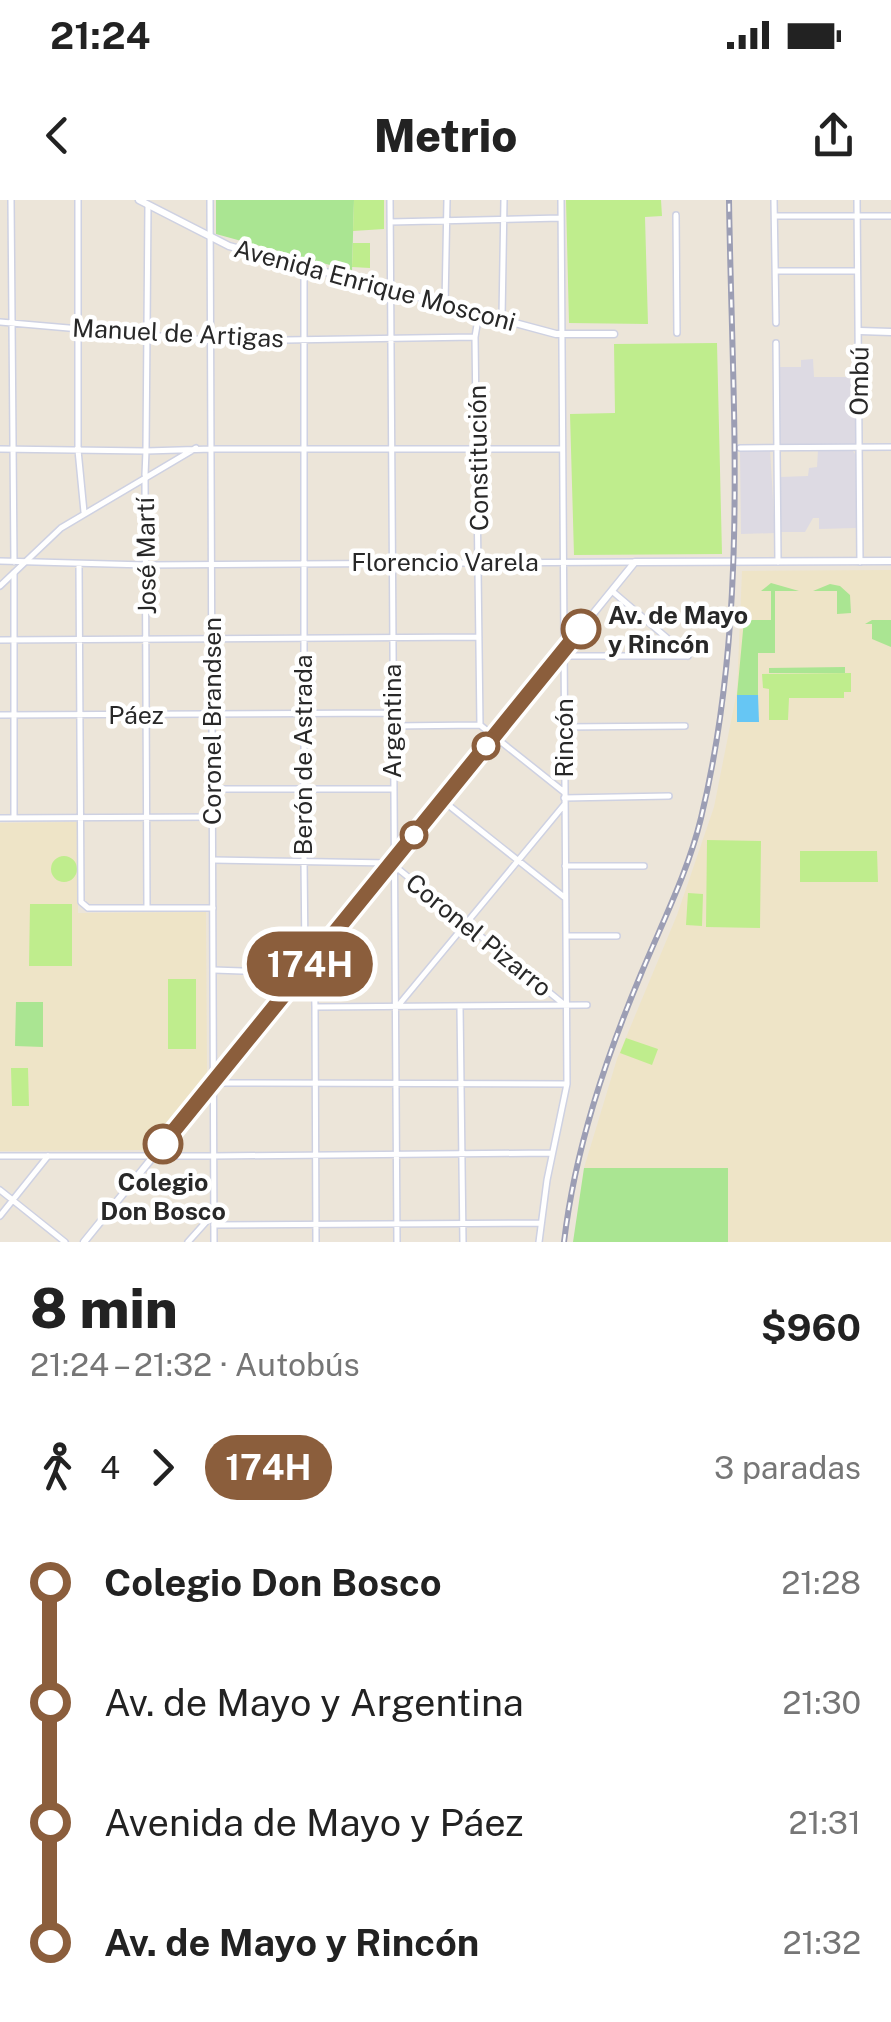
<!DOCTYPE html>
<html lang="es">
<meta charset="utf-8">
<style>
body{margin:0;font-family:"Public Sans",sans-serif;background:#f2f2f2;color:#222;height:100vh;display:flex;flex-direction:column;font-size:38px;white-space:nowrap}
*{box-sizing:border-box;margin:0}
p{font-size:32px;color:#767676}
.icon{flex:none;width:55px;height:55px;fill:none;stroke:currentColor;stroke-width:2;stroke-linecap:round;stroke-linejoin:round}
.map{position:relative;height:1042px;overflow:hidden}
.sheet{display:flex;flex-direction:column;background:#fff;flex:1}
.sheet>*{flex:none}
.badge{padding:0 20px;border-radius:32px;font-size:35px;line-height:65px}
.map>.badge{position:absolute;translate:-50% -50%;box-shadow:0 0 0 5px #fff}
.legs{display:flex;align-items:center;gap:15px;height:110px;padding:0 30px;font-size:32px}
.legs p{margin-inline-start:auto}
.overview{display:flex;align-items:center;justify-content:space-between;height:170px;padding:0 30px}
h1{font-size:55px;font-weight:800;line-height:75px}
ul{padding:0 30px;list-style:none}
li{display:flex;align-items:center;gap:35px;height:120px;font-size:38px}
li i{display:grid;place-items:center;width:15px;height:100%;margin:0 12px;background:currentColor}
li i::after{content:'';width:25px;height:25px;margin:-12px;border:8px solid;border-radius:50%;background:#fff}
li p{margin-inline-start:auto}
li:first-child i{background:linear-gradient(#0000 50%,currentColor 0)}
li:last-child i{background:linear-gradient(currentColor 50%,#0000 0)}
.status{display:flex;justify-content:space-between;align-items:center;height:70px;padding:0 50px;background:#fff;direction:ltr}
.status svg{height:28px;fill:currentColor}
header{display:flex;justify-content:space-between;align-items:center;height:130px;padding:0 30px;background:#fff;font-size:45px;font-weight:800}
.map>svg:first-child{display:block}
.industrial{fill:#dddae3}
.education{fill:#eee4c7}
.green{fill:#aae592}
.pitch{fill:#bfed8d}
.water{fill:#66c6f4}
.lines{fill:none;stroke-linecap:round;stroke-linejoin:round}
.minor-casing{stroke:#ced1e2;stroke-width:8}
.tertiary-casing{stroke:#ced1e2;stroke-width:8}
.secondary-casing{stroke:#ced1e2;stroke-width:9}
.minor{stroke:#fff;stroke-width:5}
.tertiary{stroke:#fff;stroke-width:5}
.secondary{stroke:#fff;stroke-width:6}
.rail-casing{stroke:#9c9eb4;stroke-width:6}
.rail{stroke:#fff;stroke-width:2.5;stroke-dasharray:8;stroke-linecap:butt}
.line-1-casing{stroke:#fff;stroke-width:22}
.line-1{stroke:#8b5e3c;stroke-width:15}
.stop-1-dot{fill:#fff;stroke:#8b5e3c;stroke-width:5}
.labels{text-anchor:middle;dominant-baseline:central;stroke-width:9;stroke-linejoin:round;paint-order:stroke}
.street-label{font-size:25px;fill:#282828;stroke:#fff}
.stop-label{font-size:25px;font-weight:bold;fill:#282828;stroke:#fff;text-anchor:start}
</style>
<div class="status"><b>21:24</b><svg viewBox="0 0 49 12"><path d="M0 12V9h3v3zM5 12V6h3v6zM10 12V3h3v9zM15 12V0h3v12zM26 1h20v11H26zM47 4h2v5h-2z"/></svg></div>
<header><svg class="icon" aria-label="back" viewBox="0 0 24 24"><path d="M15 5l-7 7 7 7"/></svg>Metrio<svg class="icon" aria-label="share" viewBox="0 0 24 24"><path d="M12 15V3M7 8l5-5 5 5M5 13v7h14v-7"/></svg></header>
<div class="map">
<svg width="891" height="1042" viewBox="0 0 891 1042">
<rect width="100%" height="100%" fill="#ece5d9"/>
<path class="industrial" d="M813 159 814 177H855V245H780L778 167H801V160Z
M770 250 775 333 741 334 740 251Z
M818 250H852L856 255V328L819 329V318H813L805 332H780V277L808 276 809 268 817 267Z"/>
<path class="education" d="M891 370V1042H728L727 968H584L617 859 677 715 714 607 737 491 742 371Z
M77 622 78 713 206 712 207 879 153 945 143 950 0 951V623Z"/>
<path class="green" d="M216 0H354L352 71 216 34Z
M771 383 799 391H775V453H758V495H737L744 420H771V391H761Z
M830 384 840 386 850 395 851 413 837 414V391H813Z
M872 420H891V447L872 439V424H865Z
M845 467V473H769V468Z
M16 802H43V847L15 846Z
M584 968H728V1042H573Z"/>
<path class="pitch" d="M354 0H384V29L353 31Z
M566 0H661L662 16 645 17 648 124 569 123Z
M353 43H370V68L352 67Z
M717 143 722 354 574 355 570 214 615 213 614 144Z
M851 473V492H844V498H789L788 520H769V489L763 488 762 474Z
M707 640 761 641 760 728 706 727Z
M800 651H877L878 682H800Z
M51 669a13 13 0 1 1 26 0a13 13 0 1 1-26 0Z
M688 693 703 694 702 726 686 725Z
M30 704H72V766H29Z
M168 779H196V849H168Z
M626 838 658 849 652 865 620 853Z
M11 868H28L29 906H12Z"/>
<path class="water" d="M758 495 759 522H737V495Z"/>
<g class="lines">
<g class="minor-casing">
<path id="minor" d="M11 0 14 362
M78 0V250L84 312
M390 0 397 1042
M774 0 776 123
M857 0 860 362
M676 15 677 133
M775 16H891
M390 22 561 18
M304 67V660L305 756 314 772 315 807 316 1042
M776 71H857
M445 104 447 0
M479 113 475 137 480 525
M502 118 504 0
M0 122 217 141 475 137
M776 143 778 362
M740 248 891 247
M0 249 146 251 148 5
M212 249H562
M145 278 147 707
M0 361 146 365 635 362
M79 365 81 702 88 708H213
M612 391 688 456
M0 440 479 437
M564 456H688
M0 515 392 513
M393 526 480 525 564 592
M564 527 685 526
M213 589H392
M564 598 669 596
M442 600 564 697
M0 618 212 617
M14 618V373
M213 660 391 663 566 806
M565 666H644
M566 736H617
M214 770 303 773
M315 807 587 805
M397 807 564 605
M460 807 463 1042
M213 883 567 884
M213 956 551 953
M0 990 65 1042
M0 1016 48 956
M214 1025 541 1023
M188 1042 214 1013
M539 1042 547 980 567 884 561 0"/>
</g>
<g class="tertiary-casing">
<path id="tertiary" d="M210 0 214 1042
M145 275 146 251 212 249
M0 386 61 328 196 248
M0 956H213"/>
</g>
<g class="secondary-casing">
<path id="secondary" d="M139 0 229 46 556 134H614
M860 131 891 132
M84 1042 635 362 891 361"/>
</g>
<use href="#minor" class="minor"/>
<use href="#tertiary" class="tertiary"/>
<use href="#secondary" class="secondary"/>
<g class="rail-casing">
<path id="rail" d="M564 1042C575 949 605 860 641 774 662 723 688 672 701 618 750 416 732 206 729 0"/>
</g>
<use href="#rail" class="rail"/>
</g>
<g class="lines">
<g class="line-1-casing">
<path id="line-1" d="M163 944 581 429"/>
</g>
<use href="#line-1" class="line-1"/>
</g>
<g class="stop-1-dot">
<circle cx="581" cy="429" r="18"/>
<circle cx="486" cy="546" r="12"/>
<circle cx="414" cy="635" r="12"/>
<circle cx="163" cy="944" r="18"/>
</g>
<g class="labels">
<g class="street-label">
<text transform="translate(375 85) rotate(15)">Avenida Enrique Mosconi</text>
<text transform="translate(178 133) rotate(3)">Manuel de Artigas</text>
<text transform="translate(859 181) rotate(-89)">Ombú</text>
<text transform="translate(478 258) rotate(-91)">Constitución</text>
<text transform="translate(146 356) rotate(-91)">José Martí</text>
<text x="445" y="362">Florencio Varela</text>
<text x="136" y="515">Páez</text>
<text transform="translate(212 521) rotate(-90)">Coronel Brandsen</text>
<text transform="translate(392 521) rotate(-90)">Argentina</text>
<text transform="translate(564 538) rotate(-90)">Rincón</text>
<text transform="translate(303 555) rotate(-90)">Berón de Astrada</text>
<text transform="translate(479 735) rotate(39)">Coronel Pizarro</text>
</g>
<g class="stop-label">
<text x="608" y="415">Av. de Mayo<tspan x="608" dy="29">y Rincón</tspan></text>
<text x="163" y="982" text-anchor="middle">Colegio<tspan x="163" dy="29">Don Bosco</tspan></text>
</g>
</g>
</svg>
<b class="badge" style="left:310px;top:764px;background:#8b5e3c;color:#fff">174H</b>
</div>
<section class="sheet">
<div class="overview"><div><h1>8 min</h1><p>21:24 – 21:32 · Autobús</p></div><b>$960</b></div>
<div class="legs"><svg class="icon" aria-label="walk" viewBox="0 0 24 24"><circle cx="13" cy="4" r="2"/><path d="M13 8l-2 6 4 7M11 14l-3 7M7 12l3-4h3l4 4"/></svg>4<svg class="icon" aria-label="forward" viewBox="0 0 24 24"><path d="M9 5l7 7-7 7"/></svg><b class="badge" style="background:#8b5e3c;color:#fff">174H</b><p>3 paradas</p></div>
<ul>
<li><i style="color:#8b5e3c"></i><b>Colegio Don Bosco</b><p>21:28</p></li>
<li><i style="color:#8b5e3c"></i><span>Av. de Mayo y Argentina</span><p>21:30</p></li>
<li><i style="color:#8b5e3c"></i><span>Avenida de Mayo y Páez</span><p>21:31</p></li>
<li><i style="color:#8b5e3c"></i><b>Av. de Mayo y Rincón</b><p>21:32</p></li>
</ul>
</section>
